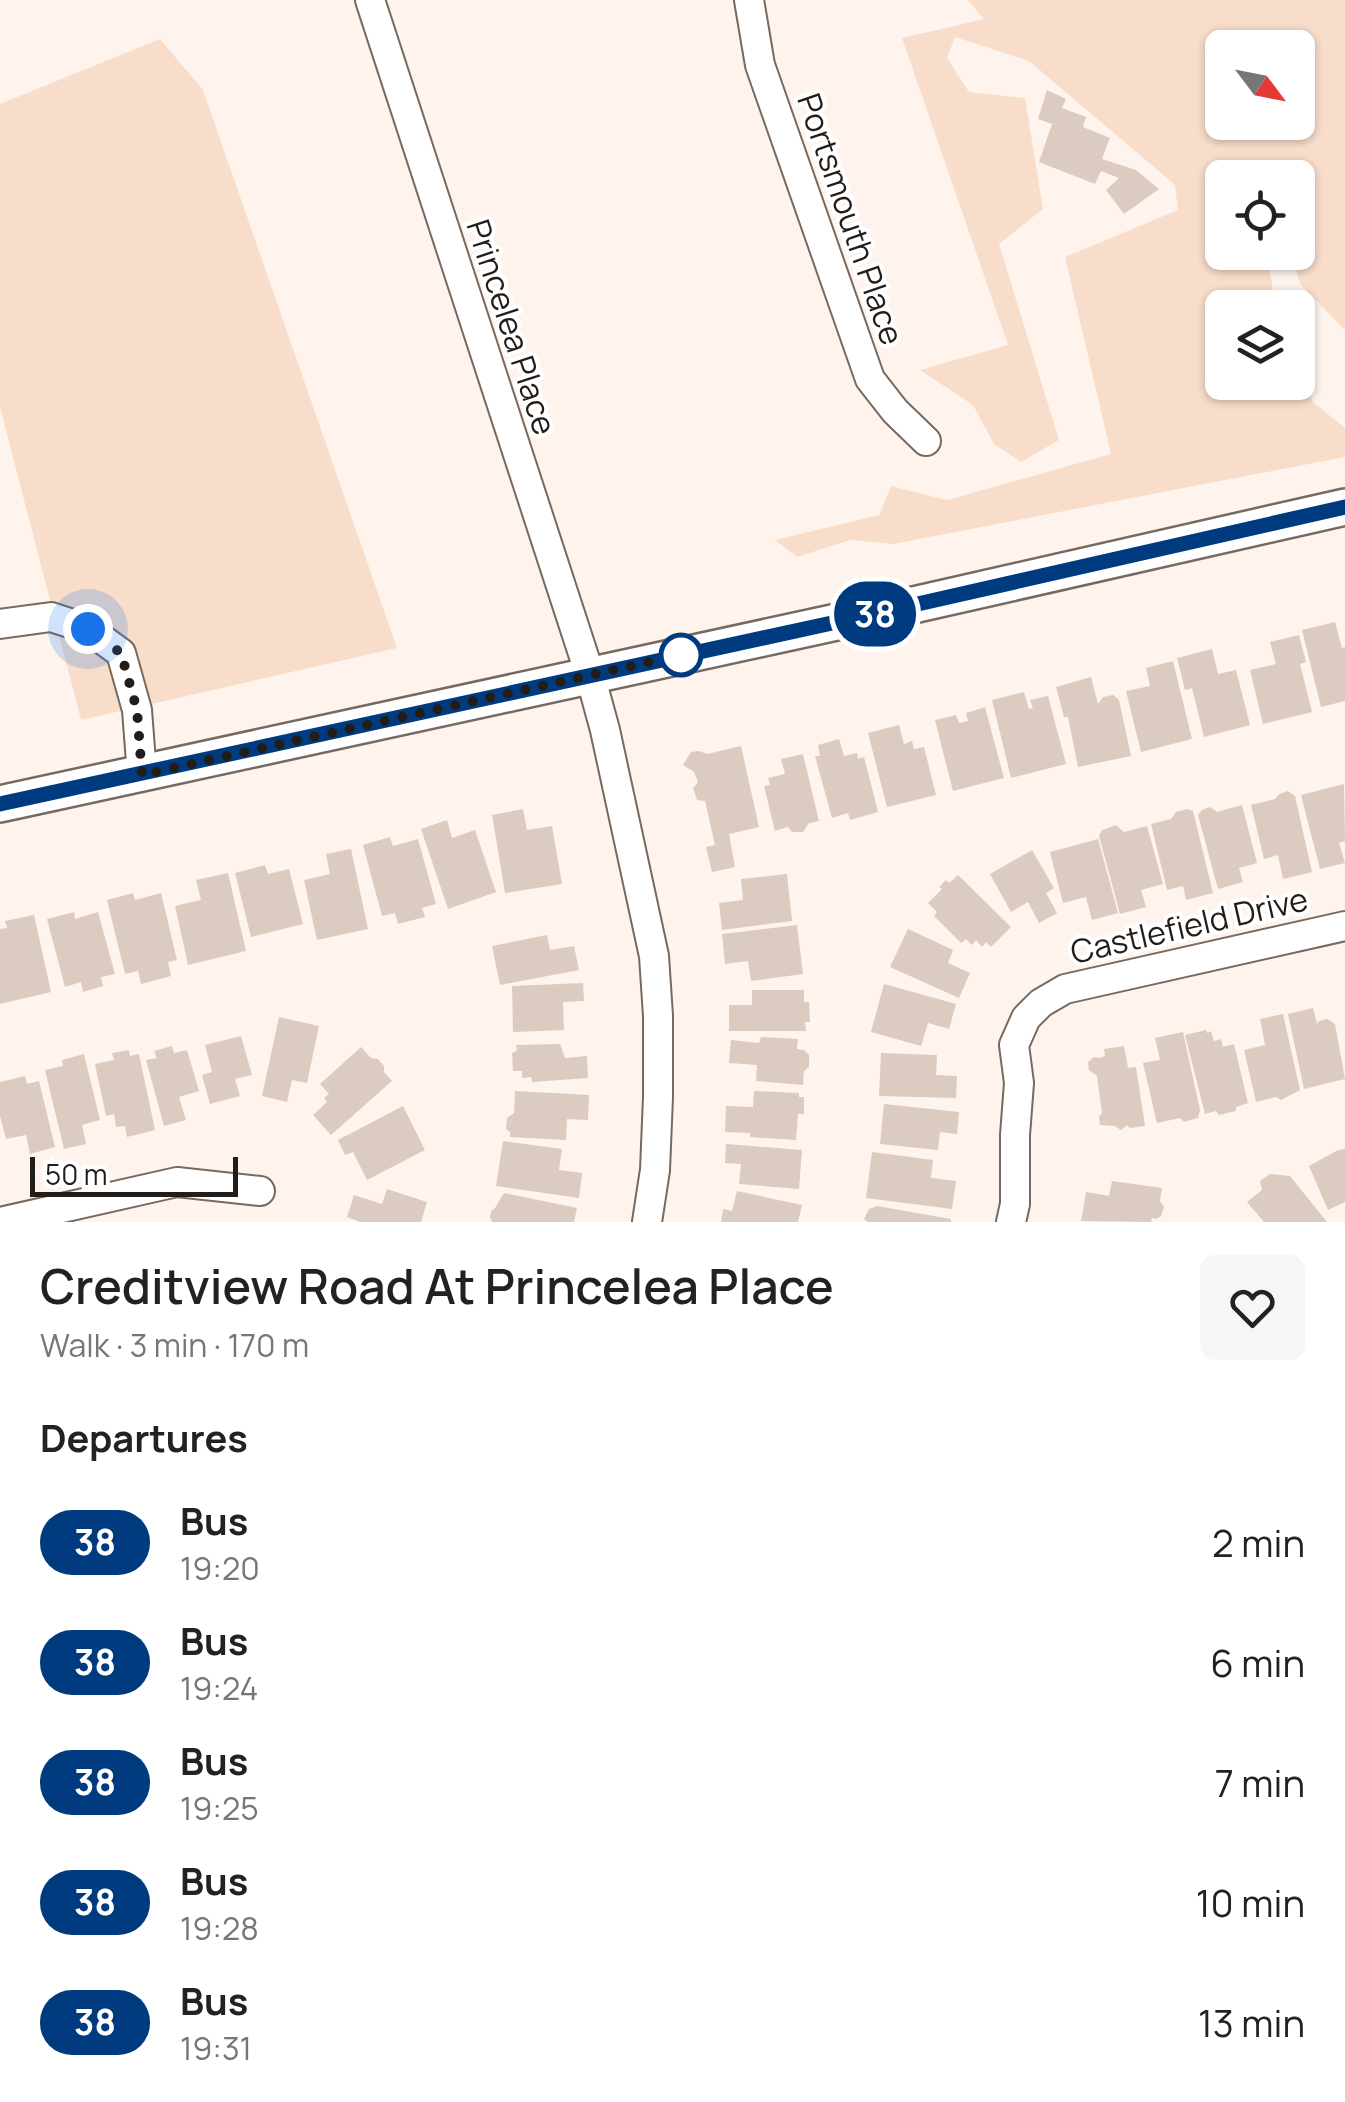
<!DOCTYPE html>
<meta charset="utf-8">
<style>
body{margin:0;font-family:Manrope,sans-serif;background:#f6f6f6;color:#222;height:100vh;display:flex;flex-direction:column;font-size:38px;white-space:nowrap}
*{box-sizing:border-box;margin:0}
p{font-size:32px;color:#767676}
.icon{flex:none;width:55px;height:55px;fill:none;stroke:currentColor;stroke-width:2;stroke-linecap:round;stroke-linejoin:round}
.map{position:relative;height:1222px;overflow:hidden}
.side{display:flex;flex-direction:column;background:#fff;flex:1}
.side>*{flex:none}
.badge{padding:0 20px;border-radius:32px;font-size:35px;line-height:65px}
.needle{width:65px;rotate:122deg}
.buttons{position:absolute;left:1205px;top:30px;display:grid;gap:20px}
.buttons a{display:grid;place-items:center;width:110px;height:110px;border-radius:15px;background:#fff;box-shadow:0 2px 8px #0004;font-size:50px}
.scale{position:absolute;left:30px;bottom:25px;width:208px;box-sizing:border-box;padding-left:10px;border:5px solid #231d19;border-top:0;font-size:28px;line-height:35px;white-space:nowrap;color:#231d19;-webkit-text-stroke:8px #fff;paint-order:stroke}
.you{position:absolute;width:50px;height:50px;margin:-25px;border:8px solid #fff;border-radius:50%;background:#1a73e8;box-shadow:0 0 0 15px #1a73e833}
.map>.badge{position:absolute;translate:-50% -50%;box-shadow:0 0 0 5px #fff}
h2{padding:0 40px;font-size:38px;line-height:90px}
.round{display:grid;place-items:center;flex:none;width:105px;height:105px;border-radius:15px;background:#f6f6f6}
.headline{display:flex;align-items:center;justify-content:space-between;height:170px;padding:0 40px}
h1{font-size:48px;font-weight:600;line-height:75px}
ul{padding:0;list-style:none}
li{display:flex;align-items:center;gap:30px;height:120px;padding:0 40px}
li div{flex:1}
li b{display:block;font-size:38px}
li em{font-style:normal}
li .badge{min-width:110px;font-weight:700;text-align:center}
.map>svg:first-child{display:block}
.green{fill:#f8ddca;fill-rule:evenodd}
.building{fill:#dbcbc0}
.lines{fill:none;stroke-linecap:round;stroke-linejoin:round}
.minor-casing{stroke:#78695f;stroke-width:32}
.major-casing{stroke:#78695f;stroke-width:40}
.minor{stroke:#fff;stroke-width:28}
.major{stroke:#fff;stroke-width:35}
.line-casing{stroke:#fff;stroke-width:22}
.line{stroke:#003b80;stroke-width:15}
.walk{stroke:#231d19;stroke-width:10;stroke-dasharray:0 18}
.stop-dot{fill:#fff;stroke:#003b80;stroke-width:5}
.labels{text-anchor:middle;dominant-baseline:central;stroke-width:8;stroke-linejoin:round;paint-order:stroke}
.street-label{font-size:32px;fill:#231d19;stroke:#fff}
</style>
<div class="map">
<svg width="1345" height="1222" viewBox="0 0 1345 1222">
<rect width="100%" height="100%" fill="#fef4ed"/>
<path class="green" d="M968 0H1345V330L1301 285 1290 253 1298 252V178H1222V252L1277 253 1267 256 1276 307 1222 308V382H1298V365L1313 402 1345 428V457L893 544 850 540 797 557 775 540 879 515 891 486 947 500 1111 454 1065 257 1178 210 1175 185 1029 61 955 37 947 58 969 92 1025 98 1043 209 999 244 1059 440 1021 462 994 444 973 405 920 370 1008 345 902 38 984 19ZM1222 48H1298V122H1222Z
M160 39 203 90 397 648 81 720 0 407V104Z"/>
<path class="building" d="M1047 90 1066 99 1062 108 1086 117 1083 127 1110 138 1102 159 1136 170 1159 189 1124 214 1106 190 1119 178 1101 171 1095 184 1039 162 1052 124 1038 119Z
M1335 622 1342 648 1345 647V701L1321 707 1302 630Z
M1299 635 1306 662 1300 664 1312 712 1263 724 1250 670 1276 664 1270 642Z
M1212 649 1218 674 1236 670 1250 725 1204 737 1192 688 1185 690 1177 658Z
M1173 661 1192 739 1141 752 1126 691 1150 686 1146 668Z
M1091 677 1098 704 1103 697 1113 695 1119 700 1131 756 1078 767 1068 717H1064L1056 687Z
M1024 692 1029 709 1033 708 1030 700 1048 696 1066 764 1011 778 992 700Z
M985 707 1004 778 953 791 935 720 956 715 959 723 968 721 966 713Z
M899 725 904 744 912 741 914 749 924 747 936 795 887 807 868 733Z
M839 739 844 756 857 753 858 759 864 757 878 812 850 820 848 813 832 818 815 756H820L818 745Z
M741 746 759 827 729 834 735 867 712 872 706 847 715 845 705 801 697 800 693 788 698 782 694 772 683 765 691 752 699 751 707 754Z
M803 754 819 821 809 823 803 832H792L788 827 775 831 764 786 770 785 768 778 785 774 781 759Z
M1344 784 1345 841 1339 843 1345 863 1320 869 1301 795Z
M1288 791 1295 796 1312 872 1283 879 1278 855 1264 859 1251 805 1275 799 1279 794Z
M1242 805 1257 863 1239 868 1243 882 1218 889 1198 815 1202 810 1210 807 1217 812Z
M523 809 527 830 552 826 562 884 505 893 492 815Z
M1187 809 1193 811 1213 893 1186 900 1183 886 1167 890 1151 824 1171 819 1176 812Z
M447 820 452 838 475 830 496 892 448 909 421 829Z
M1116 825 1124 832 1147 826 1163 884 1141 890 1146 907 1120 914 1099 836 1102 830Z
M390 837 393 846 418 839 436 904 422 908 425 917 398 924 395 913 382 916 363 845Z
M1098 839 1118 913 1092 920 1086 897 1063 903 1050 852Z
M351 849 368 929 317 940 304 880 330 874 326 854Z
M1032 850 1054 888 1046 893 1057 913 1039 923 1028 902 1011 912 990 874Z
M265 865 268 874 289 869 303 924 251 937 235 873Z
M228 873 246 951 188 965 175 906 201 900 196 880Z
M787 874 792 921 722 930 719 903 743 900 741 879Z
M958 875 1011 927 991 947 986 942 982 947 976 940 972 945 966 939 961 943 934 916 937 912 928 903 942 889 939 887 946 880 949 883Z
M133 893 135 900 161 893 177 960 168 962 171 976 141 984 138 971 125 974 107 900Z
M74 912 75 919 98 912 115 974 101 977 103 986 83 992 81 982 65 987 47 919Z
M34 915 51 992 0 1004V929L7 928 5 921Z
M797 925 803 974 751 981 748 961 725 964 722 934Z
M908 929 953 950 948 963 970 973 959 998 890 967Z
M547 935 550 950 574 946 579 970 500 985 492 946Z
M583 983 584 1001 563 1002 564 1030 513 1032 512 986Z
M884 984 956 1004 949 1029 928 1023 921 1046 871 1032Z
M752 990H804V1002H809L810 1022H805L806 1031H729V1005H752Z
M1313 1008 1317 1024 1319 1021 1327 1019 1335 1024 1345 1079 1304 1089 1288 1014Z
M1283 1014 1300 1090 1281 1100 1276 1097 1256 1102 1244 1050 1265 1045 1260 1019Z
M279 1017 319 1026 307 1083 292 1080 287 1102 262 1096Z
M1206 1030 1207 1033 1211 1031 1214 1041 1221 1039 1223 1047 1234 1044 1248 1103 1236 1107V1111L1219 1115 1216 1111 1205 1114 1185 1035Z
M1183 1032 1200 1110 1198 1118 1184 1122 1180 1118 1157 1123 1143 1063 1160 1060 1155 1038Z
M241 1036 252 1075 235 1079 240 1096 210 1104 202 1075 212 1072 205 1045Z
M761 1037 798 1039 797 1049 804 1050 809 1055V1067L804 1071 803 1085 756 1081 757 1065 729 1063 731 1040 759 1043Z
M560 1044 565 1058 587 1056 588 1078 532 1082 531 1077 522 1078V1071H513L512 1053 517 1051 516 1045Z
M172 1046 174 1053 187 1050 199 1091 179 1097 186 1120 164 1126 146 1060 157 1058 154 1051Z
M1124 1046 1128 1068 1136 1067 1145 1126 1130 1128 1127 1125 1121 1130 1115 1126 1100 1125 1099 1116 1102 1113 1097 1076 1089 1070 1088 1062 1094 1057 1100 1058 1105 1056 1104 1049Z
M361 1047 371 1058 378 1059 384 1066V1072L392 1081 331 1135 313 1115 327 1102 324 1098 329 1094 320 1084Z
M129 1050 130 1056 139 1054 155 1130 127 1137 125 1126 116 1127 114 1114 106 1116 95 1064 114 1060 112 1053Z
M881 1053 937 1055 936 1075 957 1076 956 1098 879 1096Z
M84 1054 100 1120 82 1125 86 1144 64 1149 45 1070 63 1066 62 1060Z
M25 1076 27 1084 39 1081 55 1147 30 1154 26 1135 6 1139 0 1116V1082Z
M515 1091 589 1095 588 1120 567 1119 566 1140 510 1137V1132L506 1129 507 1118 514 1113Z
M754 1091 799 1093V1097H804V1114H798L796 1140 750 1137V1133L725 1132 726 1106 753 1107Z
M884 1104 959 1112 957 1134 940 1132 938 1150 880 1144Z
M403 1106 425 1150 367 1180 353 1152 345 1155 338 1140Z
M503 1141 562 1149 559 1170 582 1173 579 1198 496 1186Z
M726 1144 802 1150 799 1189 739 1184 741 1164 725 1163Z
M1345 1149V1202L1328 1210 1309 1166 1338 1150Z
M872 1152 933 1160 931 1178 956 1181 952 1209 866 1198Z
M1270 1174 1290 1176 1327 1222H1264L1247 1202 1262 1190 1260 1181Z
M1112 1181 1162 1188 1160 1201 1164 1207 1161 1216 1156 1219 1152 1218 1151 1222 1081 1221 1086 1192 1109 1196Z
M387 1189 427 1202 421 1222H360L347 1217 354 1195 382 1204Z
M737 1191 802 1205 798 1222H721L723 1209 732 1211Z
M504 1193 577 1208 574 1222H492L490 1217 491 1211 495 1208Z
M877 1206 951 1219V1222H868L864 1219 869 1209Z"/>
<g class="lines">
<g class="minor-casing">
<path id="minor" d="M370 0 590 675 605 730 654 956 658 1016V1097L655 1170 647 1222
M749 0 760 65 870 379 895 411 926 441
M0 624 51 617 88 629 121 653 137 710 142 775
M0 1222 177 1182 260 1191
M1011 1222 1015 1204V1135L1019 1083 1014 1045 1026 1018 1041 1003 1065 989 1345 926"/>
</g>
<g class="major-casing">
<path id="major" d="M0 804 878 613 1345 507"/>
</g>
<use href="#minor" class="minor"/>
<use href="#major" class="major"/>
</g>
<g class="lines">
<g class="line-casing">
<path id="line" d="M0 804 878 613 1345 507"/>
</g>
<use href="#line" class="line"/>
<path class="walk" d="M88 629 121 653 137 710 142 775 681 655"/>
</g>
<circle class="stop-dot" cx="681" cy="655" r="20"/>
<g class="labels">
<g class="street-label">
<text transform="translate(851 219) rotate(71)">Portsmouth Place</text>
<text transform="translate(512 327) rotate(72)">Princelea Place</text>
<text transform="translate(1189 925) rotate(-13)">Castlefield Drive</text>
</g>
</g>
</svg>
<div class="buttons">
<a><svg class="needle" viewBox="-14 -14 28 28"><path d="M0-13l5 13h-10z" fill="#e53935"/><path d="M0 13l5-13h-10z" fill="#767676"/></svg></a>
<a><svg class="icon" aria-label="locate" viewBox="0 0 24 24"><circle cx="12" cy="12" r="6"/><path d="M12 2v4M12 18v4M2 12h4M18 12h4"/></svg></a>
<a><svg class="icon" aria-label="layers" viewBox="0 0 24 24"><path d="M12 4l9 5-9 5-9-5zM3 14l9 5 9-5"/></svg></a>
</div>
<div class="scale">50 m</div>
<div class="you" style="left:88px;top:629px"></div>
<b class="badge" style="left:875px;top:614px;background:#003b80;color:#fff">38</b>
</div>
<section class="side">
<div class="headline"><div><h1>Creditview Road At Princelea Place</h1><p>Walk · 3 min · 170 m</p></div><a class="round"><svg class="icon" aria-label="heart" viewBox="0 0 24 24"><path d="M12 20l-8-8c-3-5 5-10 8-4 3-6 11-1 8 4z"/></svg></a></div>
<h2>Departures</h2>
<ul>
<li><span class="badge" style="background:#003b80;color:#fff">38</span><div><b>Bus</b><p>19:20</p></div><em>2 min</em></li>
<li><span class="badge" style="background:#003b80;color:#fff">38</span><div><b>Bus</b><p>19:24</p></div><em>6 min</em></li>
<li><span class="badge" style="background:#003b80;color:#fff">38</span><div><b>Bus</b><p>19:25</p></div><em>7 min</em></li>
<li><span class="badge" style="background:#003b80;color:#fff">38</span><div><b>Bus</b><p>19:28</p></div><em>10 min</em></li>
<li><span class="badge" style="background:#003b80;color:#fff">38</span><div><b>Bus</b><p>19:31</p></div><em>13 min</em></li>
</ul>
</section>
